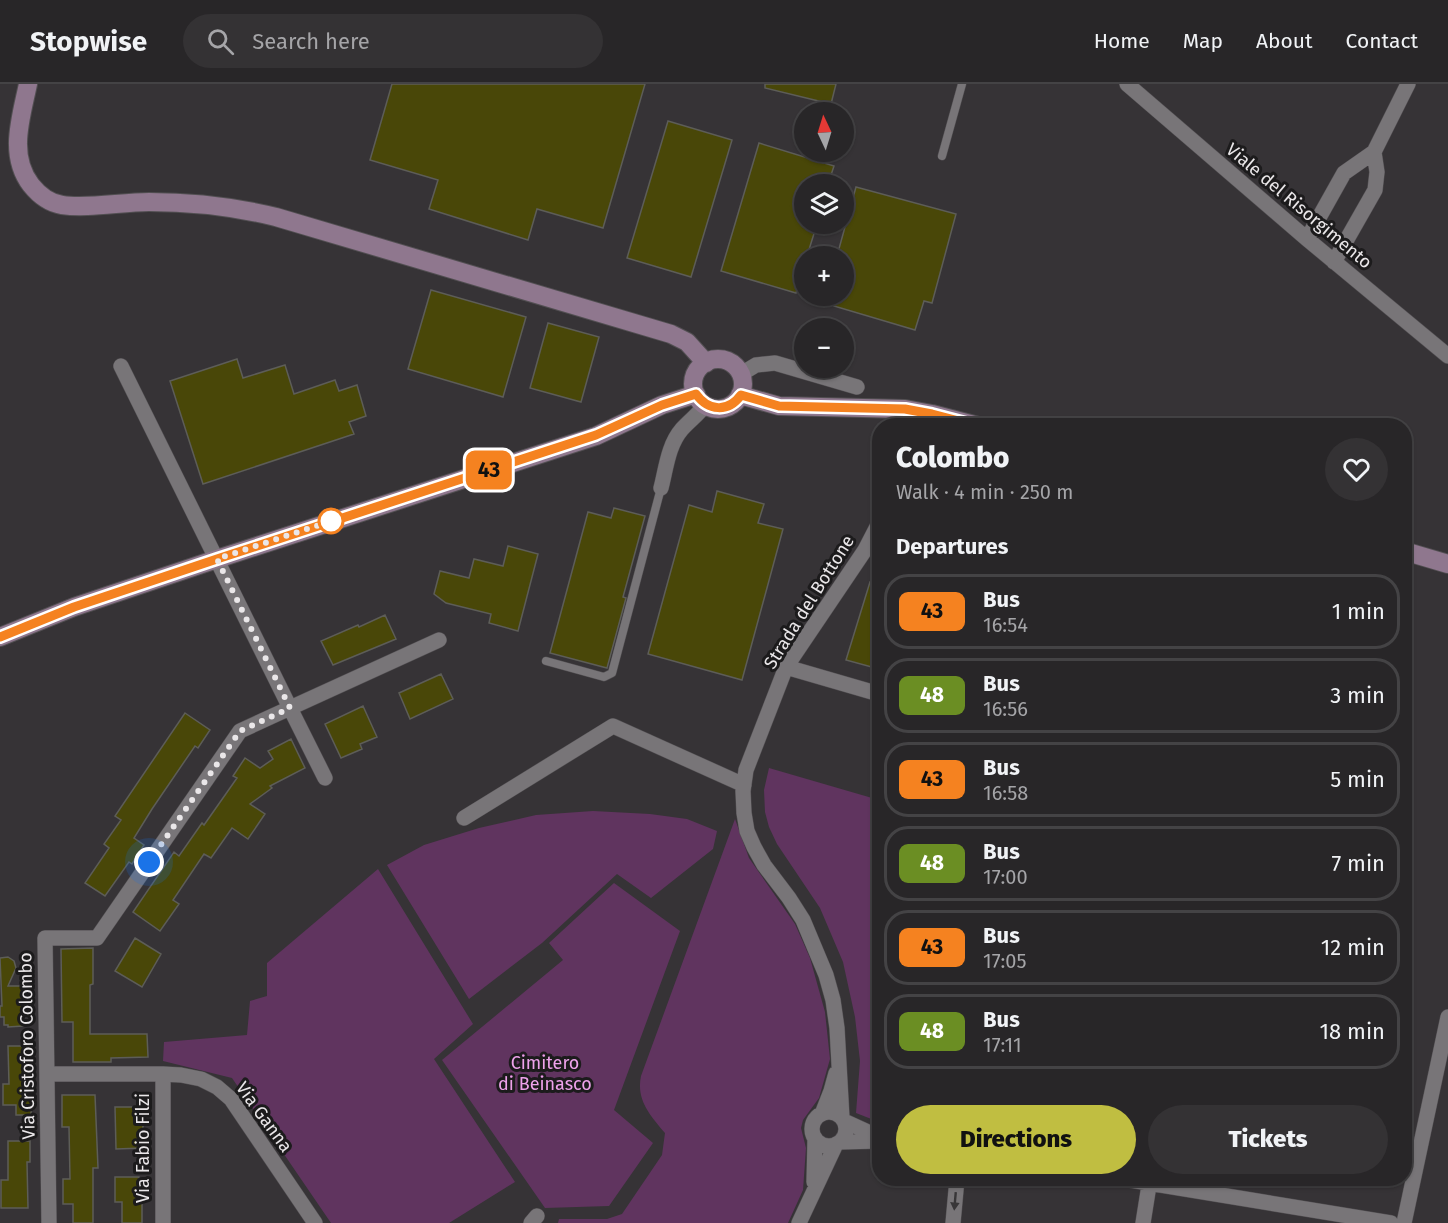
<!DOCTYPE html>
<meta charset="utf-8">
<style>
body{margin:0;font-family:"Fira Sans",sans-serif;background:#343234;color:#f1f3f6;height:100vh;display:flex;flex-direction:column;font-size:22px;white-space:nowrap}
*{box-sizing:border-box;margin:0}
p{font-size:20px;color:#a5a5a8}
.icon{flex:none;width:33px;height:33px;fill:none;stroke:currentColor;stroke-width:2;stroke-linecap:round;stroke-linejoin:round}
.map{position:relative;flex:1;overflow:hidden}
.drawer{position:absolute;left:872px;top:334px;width:540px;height:768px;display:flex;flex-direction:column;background:#282628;border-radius:24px;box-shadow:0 2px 4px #0004,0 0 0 2px #444345}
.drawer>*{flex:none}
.badge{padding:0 12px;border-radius:9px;font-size:21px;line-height:39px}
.needle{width:39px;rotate:356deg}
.controls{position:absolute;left:794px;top:18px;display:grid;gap:12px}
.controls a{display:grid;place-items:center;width:60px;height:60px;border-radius:50%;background:#282628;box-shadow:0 2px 4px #0004,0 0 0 2px #444345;font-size:30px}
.you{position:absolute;width:30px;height:30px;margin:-15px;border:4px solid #fff;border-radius:50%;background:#1a73e8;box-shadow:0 0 0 9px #1a73e833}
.map>.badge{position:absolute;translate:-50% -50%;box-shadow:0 0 0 3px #fff}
h2{padding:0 24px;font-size:22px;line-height:54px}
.round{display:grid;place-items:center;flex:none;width:63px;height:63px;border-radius:32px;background:#343234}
.head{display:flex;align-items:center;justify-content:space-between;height:102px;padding:0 24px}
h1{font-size:28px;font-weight:800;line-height:45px}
.button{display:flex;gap:12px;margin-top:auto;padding:12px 24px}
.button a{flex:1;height:69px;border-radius:36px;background:#c0be41;color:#111;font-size:24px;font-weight:800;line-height:69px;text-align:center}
.button a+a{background:#343234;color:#f1f3f6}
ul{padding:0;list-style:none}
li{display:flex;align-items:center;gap:18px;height:75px;margin:0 12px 9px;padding:0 12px;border:3px solid #444345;border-radius:24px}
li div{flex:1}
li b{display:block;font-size:22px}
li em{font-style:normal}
li .badge{min-width:66px;font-weight:700;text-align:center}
header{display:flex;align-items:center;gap:36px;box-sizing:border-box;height:84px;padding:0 30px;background:#282628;border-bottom:2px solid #444345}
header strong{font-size:28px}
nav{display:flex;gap:33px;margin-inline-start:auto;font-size:21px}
.search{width:420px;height:54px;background:#343234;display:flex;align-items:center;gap:15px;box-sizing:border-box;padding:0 21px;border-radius:33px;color:#a5a5a8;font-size:22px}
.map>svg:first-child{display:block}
.green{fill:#60345f}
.building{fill:#494708;stroke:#5d5d58;stroke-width:1.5}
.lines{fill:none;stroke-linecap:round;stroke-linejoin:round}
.lane-casing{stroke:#524f52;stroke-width:9}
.street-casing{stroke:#524f52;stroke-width:16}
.secondary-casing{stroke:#524f52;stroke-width:20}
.lane{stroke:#787578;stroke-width:8}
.street{stroke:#787578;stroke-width:15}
.secondary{stroke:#8f778e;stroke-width:18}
.oneway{fill:#383638}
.line-casing{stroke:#fff;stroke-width:14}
.line{stroke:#f58220;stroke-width:9}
.walk{stroke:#eae7e9;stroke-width:6;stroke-dasharray:0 10.8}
.stop-dot{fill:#fff;stroke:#f58220;stroke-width:3}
.labels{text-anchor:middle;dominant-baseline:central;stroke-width:6;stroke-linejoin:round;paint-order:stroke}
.street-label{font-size:18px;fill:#eae7e9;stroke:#1c1b1c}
.park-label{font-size:18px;fill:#eea2eb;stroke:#1c1b1c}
</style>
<header>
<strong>Stopwise</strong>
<div class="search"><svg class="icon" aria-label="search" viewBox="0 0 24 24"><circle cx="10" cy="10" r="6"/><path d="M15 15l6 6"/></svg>Search here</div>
<nav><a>Home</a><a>Map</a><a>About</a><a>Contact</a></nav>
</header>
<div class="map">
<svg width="1448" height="1139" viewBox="0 0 1448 1139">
<rect width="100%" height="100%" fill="#363336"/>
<path class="green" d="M769 684 879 716V1038L856 1029 860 977 855 933 843 878 820 824 777 760 769 743 765 728 764 706Z
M593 727 650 730 687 735 717 747 713 765 651 814 617 790 542 859 469 915 387 781 424 761 479 744 536 731Z
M735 735 749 774 795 840 810 874 825 928 830 975 819 1014 803 1036 801 1044 806 1064 803 1106 788 1139H558L559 1135H607L622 1130 662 1071 665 1049C650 1031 636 1016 641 992Z
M378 785 473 940 434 975 515 1098 449 1139H331L232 994 163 977 164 958 247 951 250 917 267 912V879Z
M614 799 680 847 614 1026 653 1059 609 1122 545 1124 442 976 563 876 549 859Z"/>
<path class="building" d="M392 0H645L603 144 537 125 528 156 429 125 438 96 370 76Z
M765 0H836L831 20 765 4Z
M668 37 732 56 691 193 627 174Z
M759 59 834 82 828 100H804V140H817L807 172H804V182L796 209 721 187Z
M856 103 956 130 932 219 924 217 915 246 834 222 837 212H843V172H837Z
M431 206 526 233 503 313 408 285Z
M548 239 599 253 581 318 530 304Z
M237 275 243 294 285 281 294 310 335 296 339 307 357 301 366 332 349 338 354 350 203 400 170 297Z
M717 407 764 420 758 439 783 445 742 596 648 570 689 421 712 428Z
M614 424 645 432 623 513 626 514 607 584 550 569 588 428 611 434Z
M508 462 538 470 518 547 489 539 491 530 446 519 434 510 440 487 469 494 474 475 503 482Z
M870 498 879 501V585L846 576Z
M385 531 396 555 333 581 321 557 358 541 359 543Z
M441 590 453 615 410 635 399 609Z
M363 622 377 653 360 660 362 665 341 674 325 640Z
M185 629 210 646 198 664 195 662 152 725 134 754 144 761 132 780 129 778 105 812 85 799 109 764 104 760 121 736 115 732Z
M291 655 305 684 270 702 272 704 250 720 265 730 248 755 232 744 211 774 204 770 173 816 179 820 160 847 133 828 174 768 179 772 202 739 204 741 237 694 233 692 245 674 260 684 273 675 268 667Z
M135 854 161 870 142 903 115 887Z
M93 864V900L90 901V950H147L148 973 111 974V978H73V938H62L61 865Z
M8 873 14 877 16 884 8 902H24L23 942 8 943V941H4V933H0V922H2L0 874Z
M8 962H31V1031H16V1021H3V1000H9Z
M62 1011H95L98 1084H93V1139H73V1120H63V1095H70L69 1043H62Z
M115 1023H143V1064L116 1065Z
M8 1057H30V1078H27L28 1124H1V1096H8Z
M115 1093H139V1098H145V1118H142V1139H122V1118H115Z"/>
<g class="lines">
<g class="lane-casing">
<path id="lane" d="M942 72 962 0
M546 577 604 593 612 589 661 404"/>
</g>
<g class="street-casing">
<path id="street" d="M1127 0 1307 155 1448 272
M1307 155 1344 89 1374 68
M1334 178 1375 106 1377 88 1374 68 1408 0
M741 290 756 281 775 279 857 303
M661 404C666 385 668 361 682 345 690 336 699 330 705 321
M786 583 879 610
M325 694 290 624 439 556
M464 734 613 642 744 701
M48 990H163L181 991 201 995 217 1003 231 1015 315 1139
M163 990V1139
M812 1045a17 17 0 1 1 34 0a17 17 0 1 1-34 0Z
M822 1030 831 1007 836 989
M842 1034 837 944 833 916 826 891 803 836 789 814 764 781 754 763 747 747 744 729 743 707 746 686 786 583 865 466 879 439
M844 1037 879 1053
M840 1058 879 1057
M1124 1095 1391 1139
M814 1098 815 1054
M49 1139 45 854H97L240 647 290 624 121 282
M531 1139 537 1132
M799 1139 836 1060
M953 1139 957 1095
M1143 1139 1150 1095
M1404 1139 1448 933"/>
</g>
<g class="secondary-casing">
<path id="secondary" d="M28 0C21 34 8 71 31 101 39 111 49 119 62 121 87 125 122 118 149 118 192 118 235 123 276 133L671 250 687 258 706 279
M693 300a25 25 0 1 1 50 0a25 25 0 1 1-50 0Z
M740 311 779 322 905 325 932 330 978 342
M1404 467 1448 480
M0 553 74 523 217 475 596 352 662 321 696 310"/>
</g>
<use href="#lane" class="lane"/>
<use href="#street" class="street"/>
<use href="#secondary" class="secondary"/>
</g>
<defs><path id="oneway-solid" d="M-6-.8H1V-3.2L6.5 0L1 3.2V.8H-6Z" transform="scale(1.5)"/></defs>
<use class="oneway" href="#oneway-solid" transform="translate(955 1117) rotate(95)"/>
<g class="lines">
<g class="line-casing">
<path id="line" d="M0 553 74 523 217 475 596 351 662 321 696 310C708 327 728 329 741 311L779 322 905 325 932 330 978 342"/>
</g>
<use href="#line" class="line"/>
<path class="walk" d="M149 778 240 647 290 624 217 475 331 437"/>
</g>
<circle class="stop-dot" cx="331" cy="437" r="12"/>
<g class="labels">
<g class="street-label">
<text transform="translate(1299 122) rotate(40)">Viale del Risorgimento</text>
<text transform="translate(809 518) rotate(-58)">Strada del Bottone</text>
<text transform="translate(27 962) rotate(-91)">Via Cristoforo Colombo</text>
<text transform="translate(264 1033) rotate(54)">Via Ganna</text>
<text transform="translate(143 1064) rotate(-90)">Via Fabio Filzi</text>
</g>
<g class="park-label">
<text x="545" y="979">Cimitero<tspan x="545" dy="21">di Beinasco</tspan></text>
</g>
</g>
</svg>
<div class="controls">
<a><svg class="needle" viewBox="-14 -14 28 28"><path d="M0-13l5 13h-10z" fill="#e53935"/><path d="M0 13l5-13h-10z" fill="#a5a5a8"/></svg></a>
<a><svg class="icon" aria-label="layers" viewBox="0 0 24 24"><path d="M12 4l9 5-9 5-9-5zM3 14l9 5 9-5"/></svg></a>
<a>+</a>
<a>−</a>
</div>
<div class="you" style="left:149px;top:778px"></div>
<b class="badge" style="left:489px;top:386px;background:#f58220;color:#111">43</b>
<section class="drawer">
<div class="head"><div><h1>Colombo</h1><p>Walk · 4 min · 250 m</p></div><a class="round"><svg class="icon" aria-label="heart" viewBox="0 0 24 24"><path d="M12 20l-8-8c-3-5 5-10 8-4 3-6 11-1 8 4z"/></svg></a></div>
<h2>Departures</h2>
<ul>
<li><span class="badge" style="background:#f58220;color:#111">43</span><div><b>Bus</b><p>16:54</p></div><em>1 min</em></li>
<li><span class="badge" style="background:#6b8e23;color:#fff">48</span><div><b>Bus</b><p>16:56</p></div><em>3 min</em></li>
<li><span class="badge" style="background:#f58220;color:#111">43</span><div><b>Bus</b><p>16:58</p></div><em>5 min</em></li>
<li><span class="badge" style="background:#6b8e23;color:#fff">48</span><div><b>Bus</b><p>17:00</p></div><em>7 min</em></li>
<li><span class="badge" style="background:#f58220;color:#111">43</span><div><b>Bus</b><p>17:05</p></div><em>12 min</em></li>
<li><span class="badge" style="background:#6b8e23;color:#fff">48</span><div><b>Bus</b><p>17:11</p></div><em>18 min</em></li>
</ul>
<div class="button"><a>Directions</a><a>Tickets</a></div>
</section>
</div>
